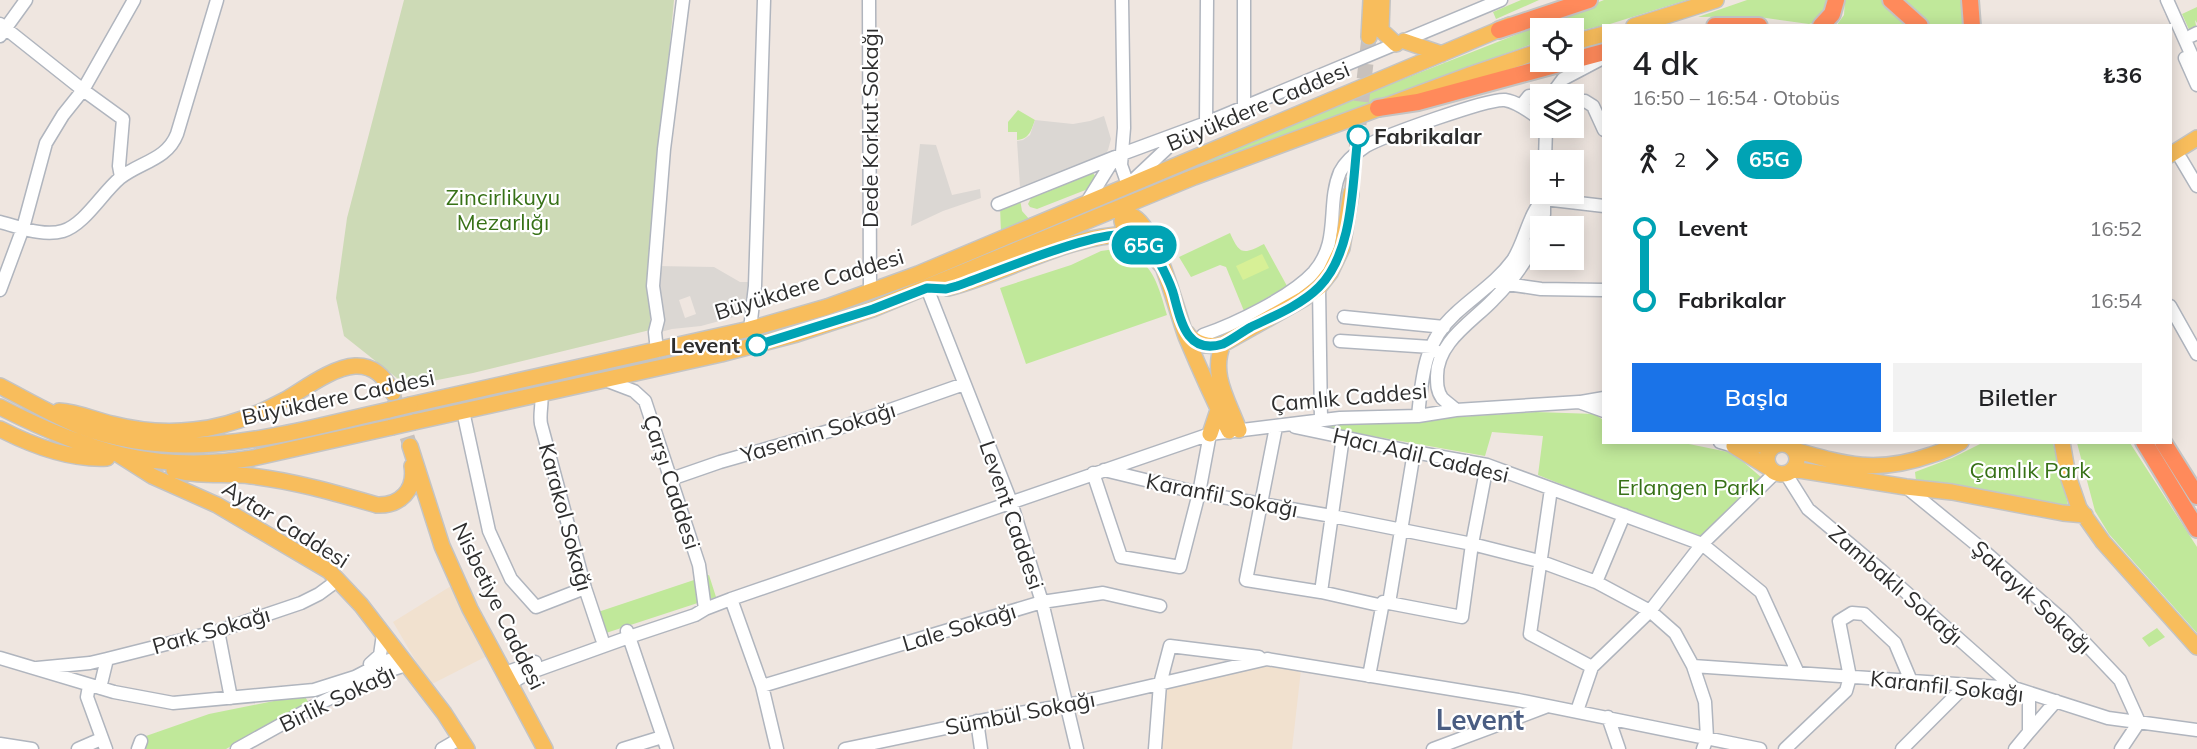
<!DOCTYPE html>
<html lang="tr">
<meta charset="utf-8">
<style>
body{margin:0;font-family:Mulish,sans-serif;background:#f2f2f2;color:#202124;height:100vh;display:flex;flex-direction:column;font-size:22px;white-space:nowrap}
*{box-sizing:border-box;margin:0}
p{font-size:20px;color:#757577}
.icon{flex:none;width:33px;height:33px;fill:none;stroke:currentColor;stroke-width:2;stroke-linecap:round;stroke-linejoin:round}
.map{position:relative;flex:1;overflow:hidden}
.drawer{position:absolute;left:1602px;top:24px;width:570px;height:420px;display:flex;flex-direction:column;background:#fff;border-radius:0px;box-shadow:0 3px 15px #0003}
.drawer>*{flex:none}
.badge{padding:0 12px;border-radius:20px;font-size:21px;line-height:39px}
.controls{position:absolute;left:1530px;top:18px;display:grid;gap:12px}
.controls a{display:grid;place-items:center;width:54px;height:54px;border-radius:0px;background:#fff;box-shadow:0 3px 15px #0003;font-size:30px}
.map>.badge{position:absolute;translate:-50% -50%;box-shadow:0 0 0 3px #fff}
.legs{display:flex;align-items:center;gap:9px;height:66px;padding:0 30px;font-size:20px}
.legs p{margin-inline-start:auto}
.headline{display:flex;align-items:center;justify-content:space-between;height:102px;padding:0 30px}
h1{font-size:33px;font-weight:600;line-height:45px}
.action{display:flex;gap:12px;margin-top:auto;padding:12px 30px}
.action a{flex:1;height:69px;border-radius:0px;background:#1a73e8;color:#fff;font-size:24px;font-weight:600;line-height:69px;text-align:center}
.action a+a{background:#f2f2f2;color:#202124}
ul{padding:0 30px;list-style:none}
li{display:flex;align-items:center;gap:21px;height:72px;font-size:22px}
li i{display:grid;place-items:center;width:9px;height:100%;margin:0 8px;background:currentColor}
li i::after{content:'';width:15px;height:15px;margin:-8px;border:4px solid;border-radius:50%;background:#fff}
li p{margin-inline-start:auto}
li:first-child i{background:linear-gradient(#0000 50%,currentColor 0)}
li:last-child i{background:linear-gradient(currentColor 50%,#0000 0)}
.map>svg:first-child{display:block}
.education{fill:#f1e1cf}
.green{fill:#c0e89a}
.cemetery{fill:#cddab6}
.pitch{fill:#d7f096}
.plaza{fill:#dbd7d3;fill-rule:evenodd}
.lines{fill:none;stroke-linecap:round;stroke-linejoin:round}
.major-tunnel{stroke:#c8c1bc;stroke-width:15;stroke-dasharray:15 8;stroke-linecap:butt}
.minor-casing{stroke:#b0b5be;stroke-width:15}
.major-casing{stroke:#c4c4c4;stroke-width:18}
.highway-casing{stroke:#c4c4c4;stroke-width:20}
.minor{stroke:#fff;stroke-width:12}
.major{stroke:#f8bd5c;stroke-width:15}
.highway{stroke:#ff8a5b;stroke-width:16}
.major-bridge-casing{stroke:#c4c4c4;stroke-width:18;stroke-linecap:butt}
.major-bridge{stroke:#f8bd5c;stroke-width:15}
.line-1-casing{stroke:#fff;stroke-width:14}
.line-1{stroke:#00a3b4;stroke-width:9}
.stop-1-dot{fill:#fff;stroke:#00a3b4;stroke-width:3}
.labels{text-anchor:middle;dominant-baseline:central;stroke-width:4.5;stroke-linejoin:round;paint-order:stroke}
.street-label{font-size:22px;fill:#2e2e2e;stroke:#fff}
.stop-label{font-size:22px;font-weight:bold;fill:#2e2e2e;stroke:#fff;text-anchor:start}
.park-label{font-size:22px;fill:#377117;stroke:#fff}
.district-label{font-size:28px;font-weight:bold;fill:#4a5d82;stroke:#fff}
</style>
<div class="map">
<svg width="2197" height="749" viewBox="0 0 2197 749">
<rect width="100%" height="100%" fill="#efe6e0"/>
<path class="education" d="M451 586 487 656 430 685 393 622Z
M1263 666 1301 670 1292 749H1161L1167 688Z"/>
<path class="green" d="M1521 0H1539L1496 19 1493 12Z
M1604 0H1687L1610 24 1574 32V28H1540V41L1211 162 1174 178 1173 174 1330 108Z
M1747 0H1831C1829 9 1819 22 1809 24L1752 16 1698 17Z
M1845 0H1882L1911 26H1836L1844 15Z
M1901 0H1962L1964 25H1928Z
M2197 7V23L2195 20 2197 31 2191 34 2182 14Z
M1018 110 1035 120C1031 131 1029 139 1017 140V132H1008V122Z
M1092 172 1096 177 1088 189 1037 209 1030 207 1028 204 1032 196Z
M1020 199 1022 211 1030 220 1001 232 1000 207Z
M1230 233C1240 256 1244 254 1264 244L1287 286 1244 311 1226 267 1220 265 1191 277 1179 257Z
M1115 249C1152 258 1157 281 1167 315L1026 364 1000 288 1071 265 1101 251Z
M1536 412 1595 414 1603 420 1604 442 1684 443 1733 453 1762 478 1704 537 1623 509 1538 475 1543 436 1492 432 1485 456 1316 426Z
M1982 443H2053L2069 509C2018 496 1969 485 1916 481L1915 472 1952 458Z
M2077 443H2130L2197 547V633L2109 534 2095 511Z
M709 575 716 597 606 633 598 612Z
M2157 628 2165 637 2149 647 2142 638Z
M304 695 310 705 278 720 226 749H142L146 736 209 714Z"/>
<path class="cemetery" d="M404 0H674L651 250 650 330 473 373 407 386 344 336 336 298 347 218Z"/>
<path class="pitch" d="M1262 254 1269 268 1243 280 1236 266Z"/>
<path class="plaza" d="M1104 116 1111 139 1108 150 1102 160 1081 169 1020 187 1017 141 1023 140 1030 135 1035 120 1073 124 1090 121Z
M920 144 936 145 952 195 980 189 981 198 943 211 911 226Z
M656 266 714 267 740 282H752L749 313 701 326 672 329 657 333ZM690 296 696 314 685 318 679 300Z"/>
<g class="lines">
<path class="major-tunnel" d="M1351 193 1369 37
M393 393 410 446"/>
<g class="minor-casing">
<path id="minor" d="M869 0 870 292
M1122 0 1124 128 1121 165 1128 185 1180 136
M1244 0V107
M2167 0 2197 67
M0 24 83 90 123 119 119 166 121 177
M0 36 26 0
M2191 36 2197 33
M2185 58 2197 85
M1552 94 1563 79 1601 59
M1574 103 1585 101 1593 106 1604 130
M1521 106 1529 96H1540
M1206 123 1207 0
M1122 154 1206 123 1501 0
M2181 159 2197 186
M1545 160 1546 128
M1087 202 1115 157
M998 204 1115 157
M0 222C20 227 43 237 63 231 85 224 102 193 120 178 140 162 167 160 177 134L217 0
M1541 226 1544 214V195
M1500 283 1541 289 1604 290
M1319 287 1321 420
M927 288 1011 502 1042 602 1077 749
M0 290 23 228 46 143 63 115 83 90 134 0
M2170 306 2197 354
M1344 317 1444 327
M750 329 755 286 764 0
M1203 335C1235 324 1291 297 1314 272 1341 241 1326 205 1340 172 1345 162 1357 152 1366 146 1384 136 1488 98 1505 100 1518 102 1530 112 1540 119
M1340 341 1431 347 1436 351
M657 351 655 332 658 320 653 286 664 149 683 0
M605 380 634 391 645 401 699 565 705 609
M541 393C543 404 539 413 541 424L585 588 602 639
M1581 402 1604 398
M1456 410C1452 406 1446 402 1442 398 1437 391 1437 384 1437 376 1437 342 1472 322 1493 300 1513 280 1533 254 1540 227
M463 411 489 531 511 579 536 607 585 588
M1418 416C1422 377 1424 342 1455 314 1474 296 1497 282 1513 260 1525 242 1529 212 1544 199L1604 206
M1276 427 1246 580 1321 592 1383 606
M1295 427 1414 452 1487 465 1702 544 1761 592 1798 673
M1720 442 1734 446 1733 442
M1414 452 1389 603 1462 617 1472 544 1487 465
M1104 470 1199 493 1332 516 1472 544 1539 561 1596 582 1650 611 1675 633 1693 666 1705 702 1707 738 1703 749
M1093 473 1121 557 1180 567 1199 493 1210 434
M1786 474 1808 509 1882 571 2029 701V732L2015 749
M671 479 720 462 836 429 964 384
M1906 487 1977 545 2065 622 2120 680 2139 722 2121 749
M1551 489 1530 634 1592 667
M1596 582 1624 515
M1321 592 1343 437
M731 599 762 686 777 749
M218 631 231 698
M627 631 667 749
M0 658 114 692 173 703 314 690 355 677 386 661 400 657
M370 664 380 655 383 634
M1693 666 2014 688 2108 718 2197 730
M37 668 90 663 107 659
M505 673 535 662
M1369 676 1383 602 1388 603
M511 683 526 674 629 637 695 615 705 609 731 599 1210 434 1340 418 1418 416 1456 410 1579 402 1604 411
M89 686 87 697 106 749
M762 686 1042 602 1103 593 1160 606
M100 688 107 659 218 631 301 603 319 594 338 580
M1577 711 1592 667 1650 611 1702 544 1775 473
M1608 717 1619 749
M977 721 981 749
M2029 732 2056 701
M0 744 32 749
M78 749 101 739
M138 749 141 741
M237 749 320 703 384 672 406 665
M442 749 461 738
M623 749 662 737
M845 749 1008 715 1068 705 1267 659 1518 700 1760 749
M1155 749 1160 684 1170 646 1259 657
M1433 749 1548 706
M1785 749 1846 691 1850 677 1839 621 1852 613 1864 614 1895 643 1911 681
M1902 749 1966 685"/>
</g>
<g class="major-casing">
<path id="major" d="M1382 0 1381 30 1396 44
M1634 26 1716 0
M1369 37 1371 0
M1404 41 1442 54
M1574 42 1604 34
M2170 155 2197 138
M1163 267 1144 245 1124 229 1122 221 1125 217 1132 216C1156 225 1177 314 1187 339 1200 370 1214 401 1229 431
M948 288C1006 274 1073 232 1132 235
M1186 332C1194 344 1210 348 1223 344L1303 299 1319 287 1330 273 1342 248 1351 193
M1223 344C1210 374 1228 400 1239 430
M0 386C27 400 54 416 82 427 187 466 286 433 389 410
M410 405 750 329 827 307 918 274 1510 25
M0 407C86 451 156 474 253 458L392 427
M59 411C78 412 94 420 112 424 139 431 167 433 194 430 227 427 257 415 285 400 304 389 333 367 355 366 374 365 385 377 393 393
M414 422 721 354 797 334 873 309 1194 177 1472 74 1540 51
M0 429C33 446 70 460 107 458
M1210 434 1218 410
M2062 442 2068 476 2079 508 2103 542 2197 647
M1767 459a15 15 0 1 1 30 0a15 15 0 1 1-30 0Z
M410 446 442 546 470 609 545 749
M1734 446 1779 444
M1734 446 1769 468
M1794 450C1846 465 1877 474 1931 455 1941 452 1951 448 1961 442
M119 455 152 476 217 505 329 571 361 605 444 713 467 749
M1793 469 1906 487 1952 492 2063 513 2085 515
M174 470C200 477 225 473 251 476 294 481 335 493 377 505 400 506 416 490 412 466"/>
</g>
<g class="highway-casing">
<path id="highway" d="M1891 0 1920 26
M1970 0 1972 26
M1715 26H1759
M1821 26 1832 14 1836 0
M1499 30 1589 0
M1574 60 1604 52
M1378 108 1418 102 1566 62
M2144 442 2197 529
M2163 442 2197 496"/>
</g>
<use href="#minor" class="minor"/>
<use href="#major" class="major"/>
<use href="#highway" class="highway"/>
<g class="major-bridge-casing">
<path id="major-bridge" d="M389 410 410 405
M392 427 414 422"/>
</g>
<use href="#major-bridge" class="major-bridge"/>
</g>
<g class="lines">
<g class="line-1-casing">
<path id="line-1" d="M757 345 873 309 927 288 946 289 957 286C987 276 1113 222 1135 237 1146 247 1157 256 1163 269 1167 277 1172 287 1174 296 1181 322 1187 355 1223 344 1233 339 1242 332 1251 327 1274 316 1301 305 1319 287 1354 252 1352 183 1358 136"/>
</g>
<use href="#line-1" class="line-1"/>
</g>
<g class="stop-1-dot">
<circle cx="1358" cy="136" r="10"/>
<circle cx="757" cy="345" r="10"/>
</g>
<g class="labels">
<g class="street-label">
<text transform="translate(1258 106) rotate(-23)">Büyükdere Caddesi</text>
<text transform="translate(870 128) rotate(-90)">Dede Korkut Sokağı</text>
<text transform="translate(809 284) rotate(-17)">Büyükdere Caddesi</text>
<text transform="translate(338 397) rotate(-12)">Büyükdere Caddesi</text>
<text transform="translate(1349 397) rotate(-5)">Çamlık Caddesi</text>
<text transform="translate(818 432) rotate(-17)">Yasemin Sokağı</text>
<text transform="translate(1421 455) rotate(13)">Hacı Adil Caddesi</text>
<text transform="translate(672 482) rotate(72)">Çarşı Caddesi</text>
<text transform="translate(1222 495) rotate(11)">Karanfil Sokağı</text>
<text transform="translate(1012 515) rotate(71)">Levent Caddesi</text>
<text transform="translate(566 517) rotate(75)">Karakol Sokağı</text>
<text transform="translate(286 524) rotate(32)">Aytar Caddesi</text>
<text transform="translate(1896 585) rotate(41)">Zambaklı Sokağı</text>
<text transform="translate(2032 597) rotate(43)">Şakayık Sokağı</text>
<text transform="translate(499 606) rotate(64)">Nisbetiye Caddesi</text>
<text transform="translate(959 627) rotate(-17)">Lale Sokağı</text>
<text transform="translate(211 630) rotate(-16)">Park Sokağı</text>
<text transform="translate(1947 686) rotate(6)">Karanfil Sokağı</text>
<text transform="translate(337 698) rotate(-26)">Birlik Sokağı</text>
<text transform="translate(1020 713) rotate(-11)">Sümbül Sokağı</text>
</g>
<g class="stop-label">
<text x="1374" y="136">Fabrikalar</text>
<text x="740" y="345" text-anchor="end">Levent</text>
</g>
<g class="park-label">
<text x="503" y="197">Zincirlikuyu<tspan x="503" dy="25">Mezarlığı</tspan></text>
<text x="2030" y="470">Çamlık Park</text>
<text x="1691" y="487">Erlangen Parkı</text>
</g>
<g class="district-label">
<text x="1480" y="719">Levent</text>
</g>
</g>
</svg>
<div class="controls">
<a><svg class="icon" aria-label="locate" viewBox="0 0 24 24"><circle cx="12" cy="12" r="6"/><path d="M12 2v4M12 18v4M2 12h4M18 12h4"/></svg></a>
<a><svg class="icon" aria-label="layers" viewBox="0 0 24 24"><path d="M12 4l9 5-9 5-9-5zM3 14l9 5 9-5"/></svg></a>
<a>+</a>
<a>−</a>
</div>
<b class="badge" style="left:1144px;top:245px;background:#00a3b4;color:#fff">65G</b>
<section class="drawer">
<div class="headline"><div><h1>4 dk</h1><p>16:50 – 16:54 · Otobüs</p></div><b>₺36</b></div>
<div class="legs"><svg class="icon" aria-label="walk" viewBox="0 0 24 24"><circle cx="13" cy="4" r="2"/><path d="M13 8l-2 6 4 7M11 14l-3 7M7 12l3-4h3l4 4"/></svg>2<svg class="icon" aria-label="forward" viewBox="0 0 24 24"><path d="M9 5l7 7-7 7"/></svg><b class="badge" style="background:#00a3b4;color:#fff">65G</b></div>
<ul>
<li><i style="color:#00a3b4"></i><b>Levent</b><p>16:52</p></li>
<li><i style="color:#00a3b4"></i><b>Fabrikalar</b><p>16:54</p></li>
</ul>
<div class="action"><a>Başla</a><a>Biletler</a></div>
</section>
</div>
